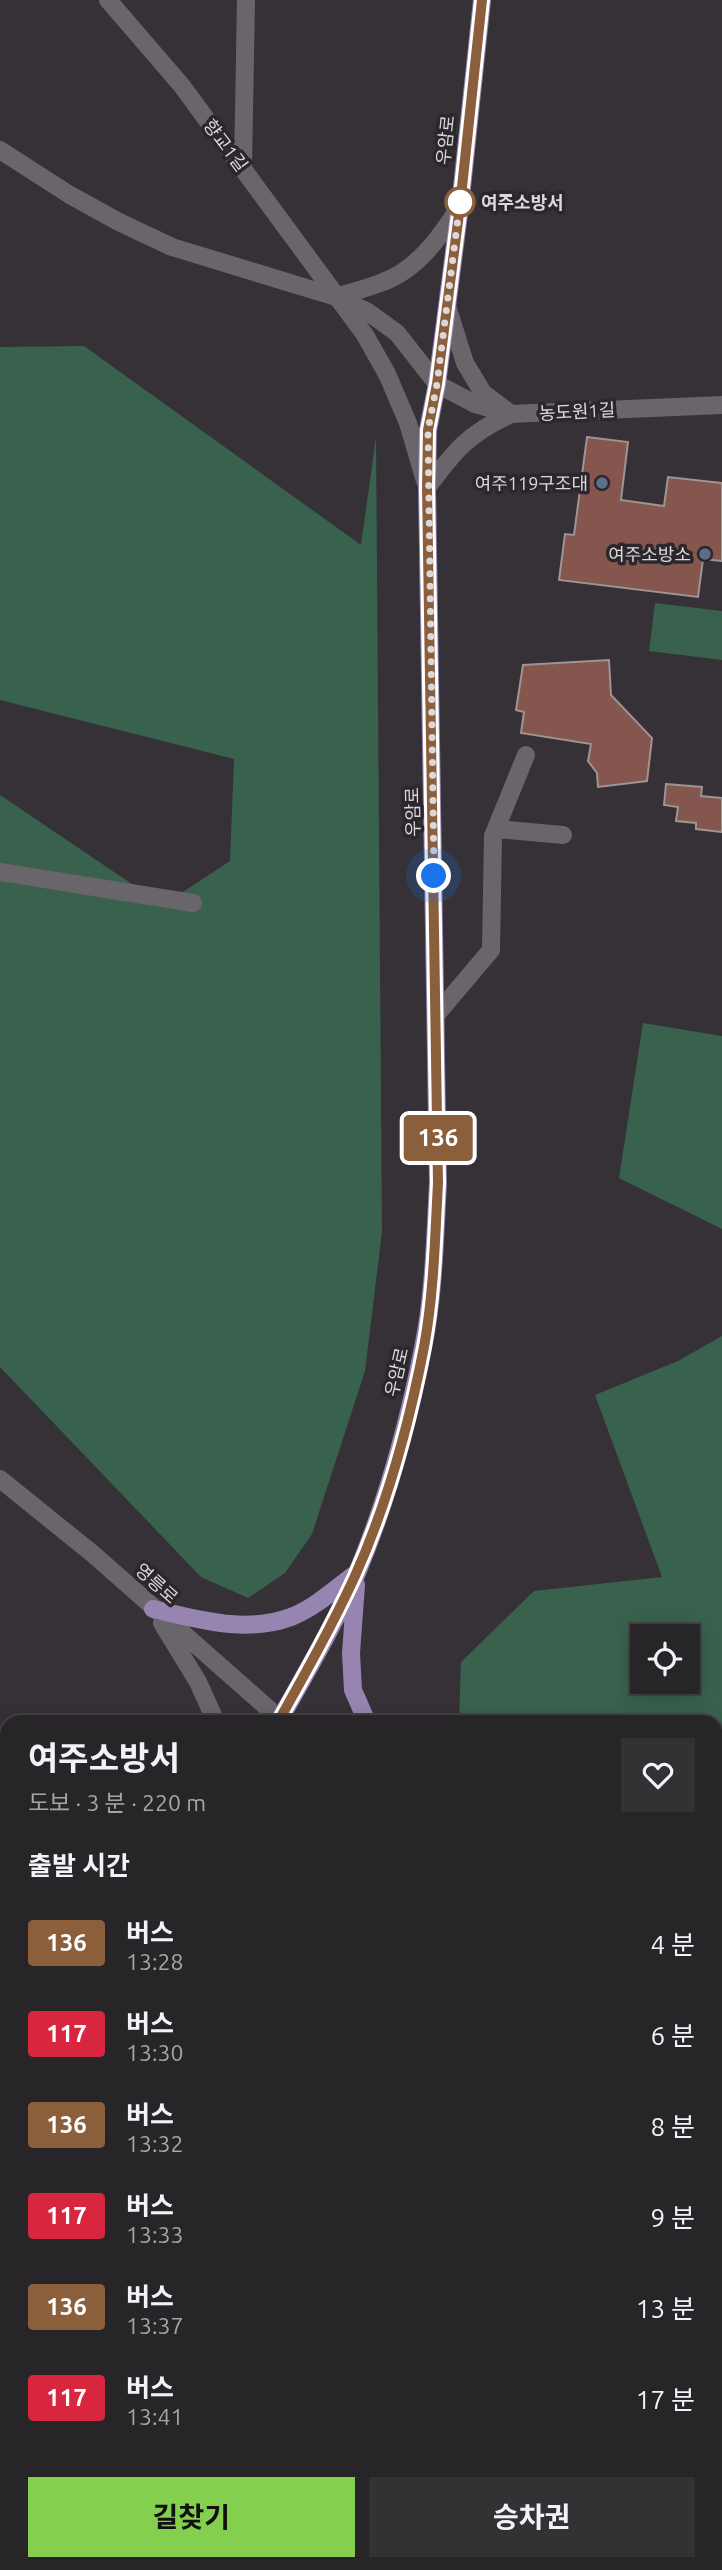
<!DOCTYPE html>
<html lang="ko">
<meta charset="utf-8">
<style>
body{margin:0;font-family:Ubuntu,"Noto Sans KR",sans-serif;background:#343134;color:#f1f3f6;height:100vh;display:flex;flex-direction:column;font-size:26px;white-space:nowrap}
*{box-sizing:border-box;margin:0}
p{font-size:23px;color:#a5a5a8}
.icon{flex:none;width:38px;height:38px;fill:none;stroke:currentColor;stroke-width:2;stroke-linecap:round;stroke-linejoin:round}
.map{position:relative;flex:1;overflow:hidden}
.details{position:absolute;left:0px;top:1715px;width:723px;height:856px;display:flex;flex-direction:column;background:#282528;border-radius:21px 21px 0 0;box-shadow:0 4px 18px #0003,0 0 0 2px #444245}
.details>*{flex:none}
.badge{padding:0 14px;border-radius:5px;font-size:24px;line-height:46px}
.tools{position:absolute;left:630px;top:1624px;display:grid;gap:14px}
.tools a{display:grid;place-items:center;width:70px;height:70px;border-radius:0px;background:#282528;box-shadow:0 4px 18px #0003,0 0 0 2px #444245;font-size:35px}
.you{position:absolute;width:35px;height:35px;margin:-18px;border:5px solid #fff;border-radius:50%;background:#1a73e8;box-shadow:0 0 0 10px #1a73e833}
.map>.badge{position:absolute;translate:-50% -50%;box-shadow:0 0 0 4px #fff}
h2{padding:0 28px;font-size:26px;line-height:63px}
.round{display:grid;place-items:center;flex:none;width:74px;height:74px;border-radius:0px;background:#343134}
.summary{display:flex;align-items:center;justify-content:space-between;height:119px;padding:0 28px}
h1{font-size:33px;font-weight:700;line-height:52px}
.cta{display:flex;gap:14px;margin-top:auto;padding:14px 28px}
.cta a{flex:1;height:80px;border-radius:0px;background:#84cf4d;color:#111;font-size:28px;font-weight:700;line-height:80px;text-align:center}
.cta a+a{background:#343134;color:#f1f3f6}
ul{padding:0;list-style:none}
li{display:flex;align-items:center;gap:21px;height:91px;padding:0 28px}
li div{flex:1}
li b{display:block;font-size:26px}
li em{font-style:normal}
li .badge{min-width:77px;font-weight:700;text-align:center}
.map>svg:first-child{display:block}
.green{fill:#38624e;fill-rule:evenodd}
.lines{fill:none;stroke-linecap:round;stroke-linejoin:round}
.stream{stroke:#457f8c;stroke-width:6}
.building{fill:#85564e;stroke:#9d9493;stroke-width:2}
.path{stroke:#7d7a7e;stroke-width:3.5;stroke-dasharray:3.5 3.5;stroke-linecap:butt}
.minor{stroke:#6a656b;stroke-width:18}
.major{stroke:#9585b0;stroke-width:18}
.line-casing{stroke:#fff;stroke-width:16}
.line{stroke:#8b5e3c;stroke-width:10}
.walk{stroke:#dbd8dc;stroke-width:7;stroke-dasharray:0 12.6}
.stop-dot{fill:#fff;stroke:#8b5e3c;stroke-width:3.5}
.service-dot{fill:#5c6f8a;stroke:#2b272c;stroke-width:2.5}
.labels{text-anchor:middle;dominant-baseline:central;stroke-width:7;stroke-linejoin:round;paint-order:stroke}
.street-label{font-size:18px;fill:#dbd8dc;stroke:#2b272c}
.stop-label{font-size:18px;font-weight:bold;fill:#dbd8dc;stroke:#2b272c;text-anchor:start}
.poi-label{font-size:18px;fill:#dbd8dc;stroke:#2b272c;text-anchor:end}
</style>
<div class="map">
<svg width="722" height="2570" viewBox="0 0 722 2570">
<rect width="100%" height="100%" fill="#353136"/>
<path class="green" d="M84 346 361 545 376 437 382 1232 365 1371 312 1534 285 1573 248 1598 201 1577 0 1367V795L163 905 230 861 234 759 0 700V347Z
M655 603 722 611V660L649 651Z
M643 1023 722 1036V1229L619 1178Z
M722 1336V1881L716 1879V1722H459L461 1662 534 1591 662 1577 595 1395 678 1361ZM642 1636H688V1682H642Z
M478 2564H643V2570H478Z"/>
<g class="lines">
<path class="stream" d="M0 1979 7 1981
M716 2220 722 2222"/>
</g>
<path class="building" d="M587 437 628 442 621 500 664 506 668 477 722 483V561L703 559 698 597 559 580 565 534 574 535Z
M609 660 611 695 652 738 647 781 598 787 597 773 588 761 591 744 521 733 524 712 516 710 523 665Z
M666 784 702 787 701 796 722 798V832L696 829V823L676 821 678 807 664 805Z"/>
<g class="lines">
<path class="path" d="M0 1893 7 1896
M0 1924 7 1927
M0 2013 7 2014
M716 2163 722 2166
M716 2197 722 2199
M716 2273 722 2276"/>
<path class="minor" d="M108 0 182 86 365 335 387 374 408 423 425 481
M0 150 70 195 119 222 172 247 336 297 368 312 397 333 437 384 475 404 511 414 722 405
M243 167 246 0
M336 297C352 292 368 288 383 282 418 269 441 236 460 206
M427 488C455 450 468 434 511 414L483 393 465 363 447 306
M496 829 563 835
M0 872 193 903
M436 1015 491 950 493 836 526 755
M0 1479 93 1554 280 1719 278 1722
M162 1623 198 1682 216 1722
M0 2074 7 2076
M0 2333 7 2317
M716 2356 722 2358
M0 2413H7
M298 2570V2564
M652 2570 653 2564"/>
<path class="major" d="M356 1585 351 1653 353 1690 367 1722
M153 1609C198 1619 245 1634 291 1617 314 1608 334 1590 354 1575
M283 1722 280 1719C307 1671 335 1624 357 1573 387 1501 408 1424 423 1348 434 1294 435 1237 438 1183L427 488 428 430 437 384 460 206 482 0
M716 1961 722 1962"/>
</g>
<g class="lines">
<g class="line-casing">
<path id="line" d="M278 1722C305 1674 332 1626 355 1576 387 1505 409 1424 424 1347 434 1293 435 1237 438 1183L427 488 428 430 437 384 460 206 482 0"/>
</g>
<use href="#line" class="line"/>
<path class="walk" d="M434 876 428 430 437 384 460 202"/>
</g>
<circle class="stop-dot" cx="460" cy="202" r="14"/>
<g class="service-dot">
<circle cx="602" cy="483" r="7"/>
<circle cx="705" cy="554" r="7"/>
</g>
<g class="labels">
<g class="street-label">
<text transform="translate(445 140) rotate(-84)">우암로</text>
<text transform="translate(226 145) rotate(53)">향교1길</text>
<text transform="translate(577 411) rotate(-3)">농도원1길</text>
<text transform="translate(412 812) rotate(-91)">우암로</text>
<text transform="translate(396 1372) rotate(-77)">우암로</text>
<text transform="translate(157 1583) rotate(42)">영릉로</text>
</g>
<g class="stop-label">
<text x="481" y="202">여주소방서</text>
</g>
<g class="poi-label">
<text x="588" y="483">여주119구조대</text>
<text x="691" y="554">여주소방소</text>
</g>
</g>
</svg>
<div class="tools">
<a><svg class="icon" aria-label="locate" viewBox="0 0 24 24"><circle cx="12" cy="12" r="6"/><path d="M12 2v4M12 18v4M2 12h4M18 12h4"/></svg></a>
</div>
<div class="you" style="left:434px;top:876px"></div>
<b class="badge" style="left:438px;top:1138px;background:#8b5e3c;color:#fff">136</b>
<section class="details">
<div class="summary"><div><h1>여주소방서</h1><p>도보 · 3 분 · 220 m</p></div><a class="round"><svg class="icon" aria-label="heart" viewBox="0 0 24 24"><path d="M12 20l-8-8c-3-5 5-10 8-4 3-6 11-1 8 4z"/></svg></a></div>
<h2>출발 시간</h2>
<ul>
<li><span class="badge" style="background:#8b5e3c;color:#fff">136</span><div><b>버스</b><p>13:28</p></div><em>4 분</em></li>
<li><span class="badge" style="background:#d7263d;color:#fff">117</span><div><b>버스</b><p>13:30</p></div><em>6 분</em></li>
<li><span class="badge" style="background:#8b5e3c;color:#fff">136</span><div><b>버스</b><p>13:32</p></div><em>8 분</em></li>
<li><span class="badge" style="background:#d7263d;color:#fff">117</span><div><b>버스</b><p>13:33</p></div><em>9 분</em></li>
<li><span class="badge" style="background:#8b5e3c;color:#fff">136</span><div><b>버스</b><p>13:37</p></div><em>13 분</em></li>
<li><span class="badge" style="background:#d7263d;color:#fff">117</span><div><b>버스</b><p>13:41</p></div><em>17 분</em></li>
</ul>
<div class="cta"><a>길찾기</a><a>승차권</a></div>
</section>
</div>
